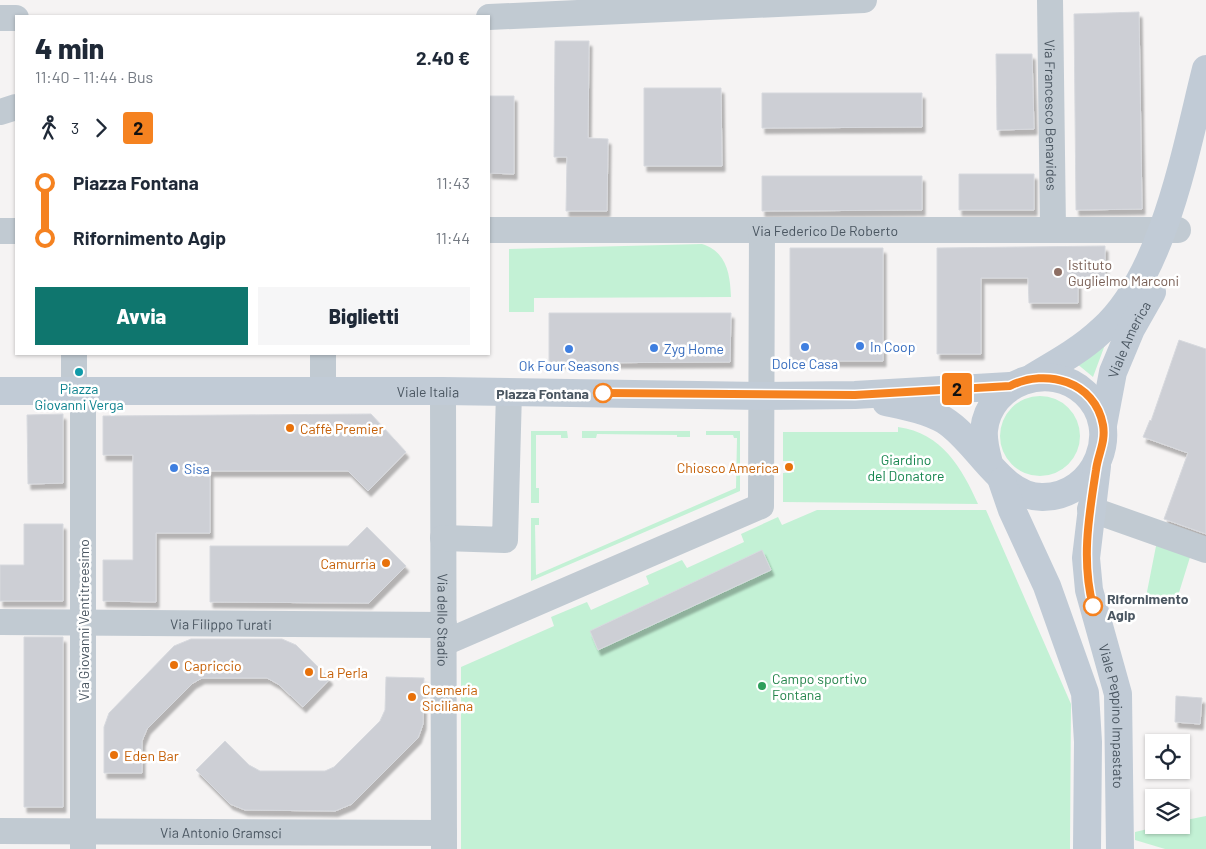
<!DOCTYPE html>
<html lang="it">
<meta charset="utf-8">
<style>
body{margin:0;font-family:Barlow,sans-serif;background:#f6f6f7;color:#1f2937;height:100vh;display:flex;flex-direction:column;font-size:19px;white-space:nowrap}
*{box-sizing:border-box;margin:0}
p{font-size:16px;color:#747a83}
.icon{flex:none;width:28px;height:28px;fill:none;stroke:currentColor;stroke-width:2;stroke-linecap:round;stroke-linejoin:round}
.map{position:relative;flex:1;overflow:hidden}
.details{position:absolute;left:15px;top:15px;width:475px;height:340px;display:flex;flex-direction:column;background:#fff;border-radius:0px;box-shadow:0 1px 4px #0004}
.details>*{flex:none}
.badge{padding:0 10px;border-radius:4px;font-size:18px;line-height:32px}
.tools{position:absolute;left:1145px;top:734px;display:grid;gap:10px}
.tools a{display:grid;place-items:center;width:45px;height:45px;border-radius:0px;background:#fff;box-shadow:0 1px 4px #0004;font-size:25px}
.map>.badge{position:absolute;translate:-50% -50%;box-shadow:0 0 0 2px #fff}
.legs{display:flex;align-items:center;gap:8px;height:55px;padding:0 20px;font-size:16px}
.legs p{margin-inline-start:auto}
.overview{display:flex;align-items:center;justify-content:space-between;height:85px;padding:0 20px}
h1{font-size:28px;font-weight:800;line-height:38px}
.primary-button{display:flex;gap:10px;margin-top:auto;padding:10px 20px}
.primary-button a{flex:1;height:58px;border-radius:0px;background:#0f766e;color:#fff;font-size:20px;font-weight:800;line-height:58px;text-align:center}
.primary-button a+a{background:#f6f6f7;color:#1f2937}
ul{padding:0 20px;list-style:none}
li{display:flex;align-items:center;gap:18px;height:55px;font-size:19px}
li i{display:grid;place-items:center;width:8px;height:100%;margin:0 6px;background:currentColor}
li i::after{content:'';width:12px;height:12px;margin:-6px;border:4px solid;border-radius:50%;background:#fff}
li p{margin-inline-start:auto}
li:first-child i{background:linear-gradient(#0000 50%,currentColor 0)}
li:last-child i{background:linear-gradient(currentColor 50%,#0000 0)}
.map>svg:first-child{display:block}
.green{fill:#c3f1d5}
.building{fill:#cdcfd5;stroke:#d7d9de;filter:url(#shadow)}
.lines{fill:none;stroke-linecap:round;stroke-linejoin:round}
.street{stroke:#c1cad2;stroke-width:26}
.secondary{stroke:#c1cbd6;stroke-width:28}
.line-1-casing{stroke:#fff;stroke-width:11}
.line-1{stroke:#f58220;stroke-width:8}
.education-dot{fill:#8d6e63;stroke:#fff;stroke-width:2}
.shop-dot{fill:#3f7fe0;stroke:#fff;stroke-width:2}
.culture-dot{fill:#0f9aa8;stroke:#fff;stroke-width:2}
.stop-1-dot{fill:#fff;stroke:#f58220;stroke-width:2.5}
.food-dot{fill:#e8710a;stroke:#fff;stroke-width:2}
.leisure-dot{fill:#2e9e5b;stroke:#fff;stroke-width:2}
.labels{text-anchor:middle;dominant-baseline:central;stroke-width:5;stroke-linejoin:round;paint-order:stroke}
.street-label{font-size:14px;fill:#4a5661;stroke:#fff}
.education-label{font-size:14px;fill:#785e54;stroke:#fff;text-anchor:start}
.shop-label{font-size:14px;fill:#366cbe;stroke:#fff;text-anchor:start}
.culture-label{font-size:14px;fill:#0d838f;stroke:#fff}
.stop-label{font-size:14px;font-weight:bold;fill:#4a5661;stroke:#fff;text-anchor:end}
.food-label{font-size:14px;fill:#c56008;stroke:#fff;text-anchor:start}
.park-label{font-size:14px;fill:#17864f;stroke:#fff}
.leisure-label{font-size:14px;fill:#27864d;stroke:#fff;text-anchor:start}
</style>
<div class="map">
<svg width="1206" height="849" viewBox="0 0 1206 849">
<defs>
<filter id="shadow"><feDropShadow dx="3" dy="5.5" stdDeviation="1" flood-color="#0004"/></filter>
</defs>
<rect width="100%" height="100%" fill="#f5f3f3"/>
<path class="green" d="M702 244C727 252 730 274 731 297L534 298V312H509V249Z
M1106 342 1093 377 1076 363Z
M1000 436a40 40 0 1 1 80 0a40 40 0 1 1-80 0Z
M898 427C942 433 962 468 978 504L783 502V473L794 472V461H783V432H898Z
M531 431H567L568 438H561V435H536V488H539V503H531Z
M582 431H690V437H677V435L597 434 596 438H582Z
M706 431H740V491L531 581V518H539V525H535L536 575 736 488 737 438H734L733 435H706Z
M817 510H986L1071 704 1070 849H461V667L554 626 551 617 587 602 591 610 649 584 646 576 682 560 687 568 744 542 741 534 778 517 782 525Z
M1157 541 1191 554 1177 599 1145 602Z
M1206 816V849H1165L1135 840V832L1165 825H1181V821Z"/>
<path class="building" d="M1139 12 1142 209 1076 210 1074 14Z
M555 41H589L588 138 608 139 607 211H566L567 157H554Z
M996 54H1032L1034 129 997 130Z
M644 88H721L722 166H644Z
M762 93H922V127L762 128Z
M489 96H514V174L489 173Z
M959 174H1034V210H959Z
M762 176H922V210L762 211Z
M1105 246V278L1078 279V303H1029L1028 278H981V354H937V248Z
M790 248H883V361H790Z
M549 313H731L730 362 549 363Z
M1179 340 1206 349V534L1164 519 1188 453 1143 437 1150 420 1151 421Z
M63 414V483L28 484 27 415Z
M371 414 406 452 368 491 348 471H210V533H156V602L103 601V560H133V455H103V416Z
M24 524H63V601H0V565H24Z
M367 527 406 566 369 603 210 602V546H348Z
M762 550 771 570 598 650 590 631Z
M24 637H63V807H24Z
M191 639H282L296 645 330 679 303 707 278 684 267 678H202L193 683 147 729 142 741V773H104V727L109 713 174 646Z
M386 677 424 678 423 724 418 738 352 804 335 811 245 810 230 804 196 770 225 741 249 765 260 771H325L334 767 380 721 385 710Z
M1176 696 1202 698 1200 724 1175 722Z"/>
<g class="lines">
<g class="street">
<path id="s1" d="M1050 0 1053 229"/>
<path d="M489 17 864 0"/>
<path d="M0 18H16"/>
<path d="M0 112 16 107"/>
<path id="s2" d="M489 230H1178"/>
<path d="M0 231H16"/>
<path d="M74 391V354"/>
<path d="M323 391V354"/>
<path id="s3" d="M443 391 444 849"/>
<path d="M1090 509 1206 550"/>
<path d="M443 538 505 540 509 392"/>
<path id="s4" d="M0 622 444 625"/>
<path d="M444 643 761 506 762 230"/>
<path id="s5" d="M0 831 444 833"/>
<path d="M83 849V391"/>
</g>
<g class="secondary">
<path d="M1033 377C1057 363 1082 349 1102 330 1164 275 1186 148 1206 69"/>
<path id="s6" d="M0 391H443L761 396 855 395 1010 386"/>
<path d="M886 402C905 406 927 410 944 420 978 441 1001 498 1043 497 1096 497 1124 429 1085 393 1050 360 989 382 984 430 983 442 986 452 989 463"/>
<path id="s7" d="M1103 425 1113 372 1131 329 1152 292"/>
<path id="s8" d="M1097 466 1086 558 1089 590 1118 694 1120 849"/>
<path d="M1002 481 1012 510 1047 586 1085 693 1088 742 1087 849"/>
</g>
</g>
<g class="lines">
<g class="line-1-casing">
<path id="line-1" d="M603 393 855 395 1010 386C1046 368 1095 381 1103 425 1106 442 1098 454 1096 470 1089 515 1081 560 1093 606"/>
</g>
<use href="#line-1" class="line-1"/>
</g>
<circle class="education-dot" cx="1058" cy="272" r="5"/>
<g class="shop-dot">
<circle cx="860" cy="346" r="5"/>
<circle cx="805" cy="347" r="5"/>
<circle cx="654" cy="348" r="5"/>
<circle cx="569" cy="349" r="5"/>
<circle cx="174" cy="468" r="5"/>
</g>
<circle class="culture-dot" cx="79" cy="372" r="5"/>
<g class="stop-1-dot">
<circle cx="603" cy="393" r="9"/>
<circle cx="1093" cy="606" r="9"/>
</g>
<g class="food-dot">
<circle cx="290" cy="428" r="5"/>
<circle cx="789" cy="467" r="5"/>
<circle cx="386" cy="563" r="5"/>
<circle cx="174" cy="665" r="5"/>
<circle cx="309" cy="672" r="5"/>
<circle cx="412" cy="697" r="5"/>
<circle cx="114" cy="755" r="5"/>
</g>
<circle class="leisure-dot" cx="762" cy="686" r="5"/>
<g class="labels">
<g class="street-label">
<text stroke="none"><textPath href="#s1" startOffset="115">Via Francesco Benavides</textPath></text>
<text stroke="none"><textPath href="#s2" startOffset="336">Via Federico De Roberto</textPath></text>
<text stroke="none"><textPath href="#s7" startOffset="90">Viale America</textPath></text>
<text stroke="none"><textPath href="#s6" startOffset="428">Viale Italia</textPath></text>
<text transform="translate(83 620) rotate(-90)">Via Giovanni Ventitreesimo</text>
<text stroke="none"><textPath href="#s3" startOffset="229">Via dello Stadio</textPath></text>
<text stroke="none"><textPath href="#s4" startOffset="221">Via Filippo Turati</textPath></text>
<text stroke="none"><textPath href="#s8" startOffset="254">Viale Peppino Impastato</textPath></text>
<text stroke="none"><textPath href="#s5" startOffset="221">Via Antonio Gramsci</textPath></text>
</g>
<g class="education-label">
<text x="1068" y="264">Istituto<tspan x="1068" dy="16">Guglielmo Marconi</tspan></text>
</g>
<g class="shop-label">
<text x="870" y="346">In Coop</text>
<text x="664" y="348">Zyg Home</text>
<text x="805" y="363" text-anchor="middle">Dolce Casa</text>
<text x="569" y="365" text-anchor="middle">Ok Four Seasons</text>
<text x="184" y="468">Sisa</text>
</g>
<g class="culture-label">
<text x="79" y="388">Piazza<tspan x="79" dy="16">Giovanni Verga</tspan></text>
</g>
<g class="stop-label">
<text x="589" y="393">Piazza Fontana</text>
<text x="1107" y="598" text-anchor="start">Rifornimento<tspan x="1107" dy="16">Agip</tspan></text>
</g>
<g class="food-label">
<text x="300" y="428">Caffè Premier</text>
<text x="779" y="467" text-anchor="end">Chiosco America</text>
<text x="376" y="563" text-anchor="end">Camurria</text>
<text x="184" y="665">Capriccio</text>
<text x="319" y="672">La Perla</text>
<text x="422" y="689">Cremeria<tspan x="422" dy="16">Siciliana</tspan></text>
<text x="124" y="755">Eden Bar</text>
</g>
<g class="park-label">
<text x="906" y="459">Giardino<tspan x="906" dy="16">del Donatore</tspan></text>
</g>
<g class="leisure-label">
<text x="772" y="678">Campo sportivo<tspan x="772" dy="16">Fontana</tspan></text>
</g>
</g>
</svg>
<div class="tools">
<a><svg class="icon" aria-label="locate" viewBox="0 0 24 24"><circle cx="12" cy="12" r="6"/><path d="M12 2v4M12 18v4M2 12h4M18 12h4"/></svg></a>
<a><svg class="icon" aria-label="layers" viewBox="0 0 24 24"><path d="M12 4l9 5-9 5-9-5zM3 14l9 5 9-5"/></svg></a>
</div>
<b class="badge" style="left:957px;top:389px;background:#f58220;color:#111">2</b>
<section class="details">
<div class="overview"><div><h1>4 min</h1><p>11:40 – 11:44 · Bus</p></div><b>2.40 €</b></div>
<div class="legs"><svg class="icon" aria-label="walk" viewBox="0 0 24 24"><circle cx="13" cy="4" r="2"/><path d="M13 8l-2 6 4 7M11 14l-3 7M7 12l3-4h3l4 4"/></svg>3<svg class="icon" aria-label="forward" viewBox="0 0 24 24"><path d="M9 5l7 7-7 7"/></svg><b class="badge" style="background:#f58220;color:#111">2</b></div>
<ul>
<li><i style="color:#f58220"></i><b>Piazza Fontana</b><p>11:43</p></li>
<li><i style="color:#f58220"></i><b>Rifornimento Agip</b><p>11:44</p></li>
</ul>
<div class="primary-button"><a>Avvia</a><a>Biglietti</a></div>
</section>
</div>
